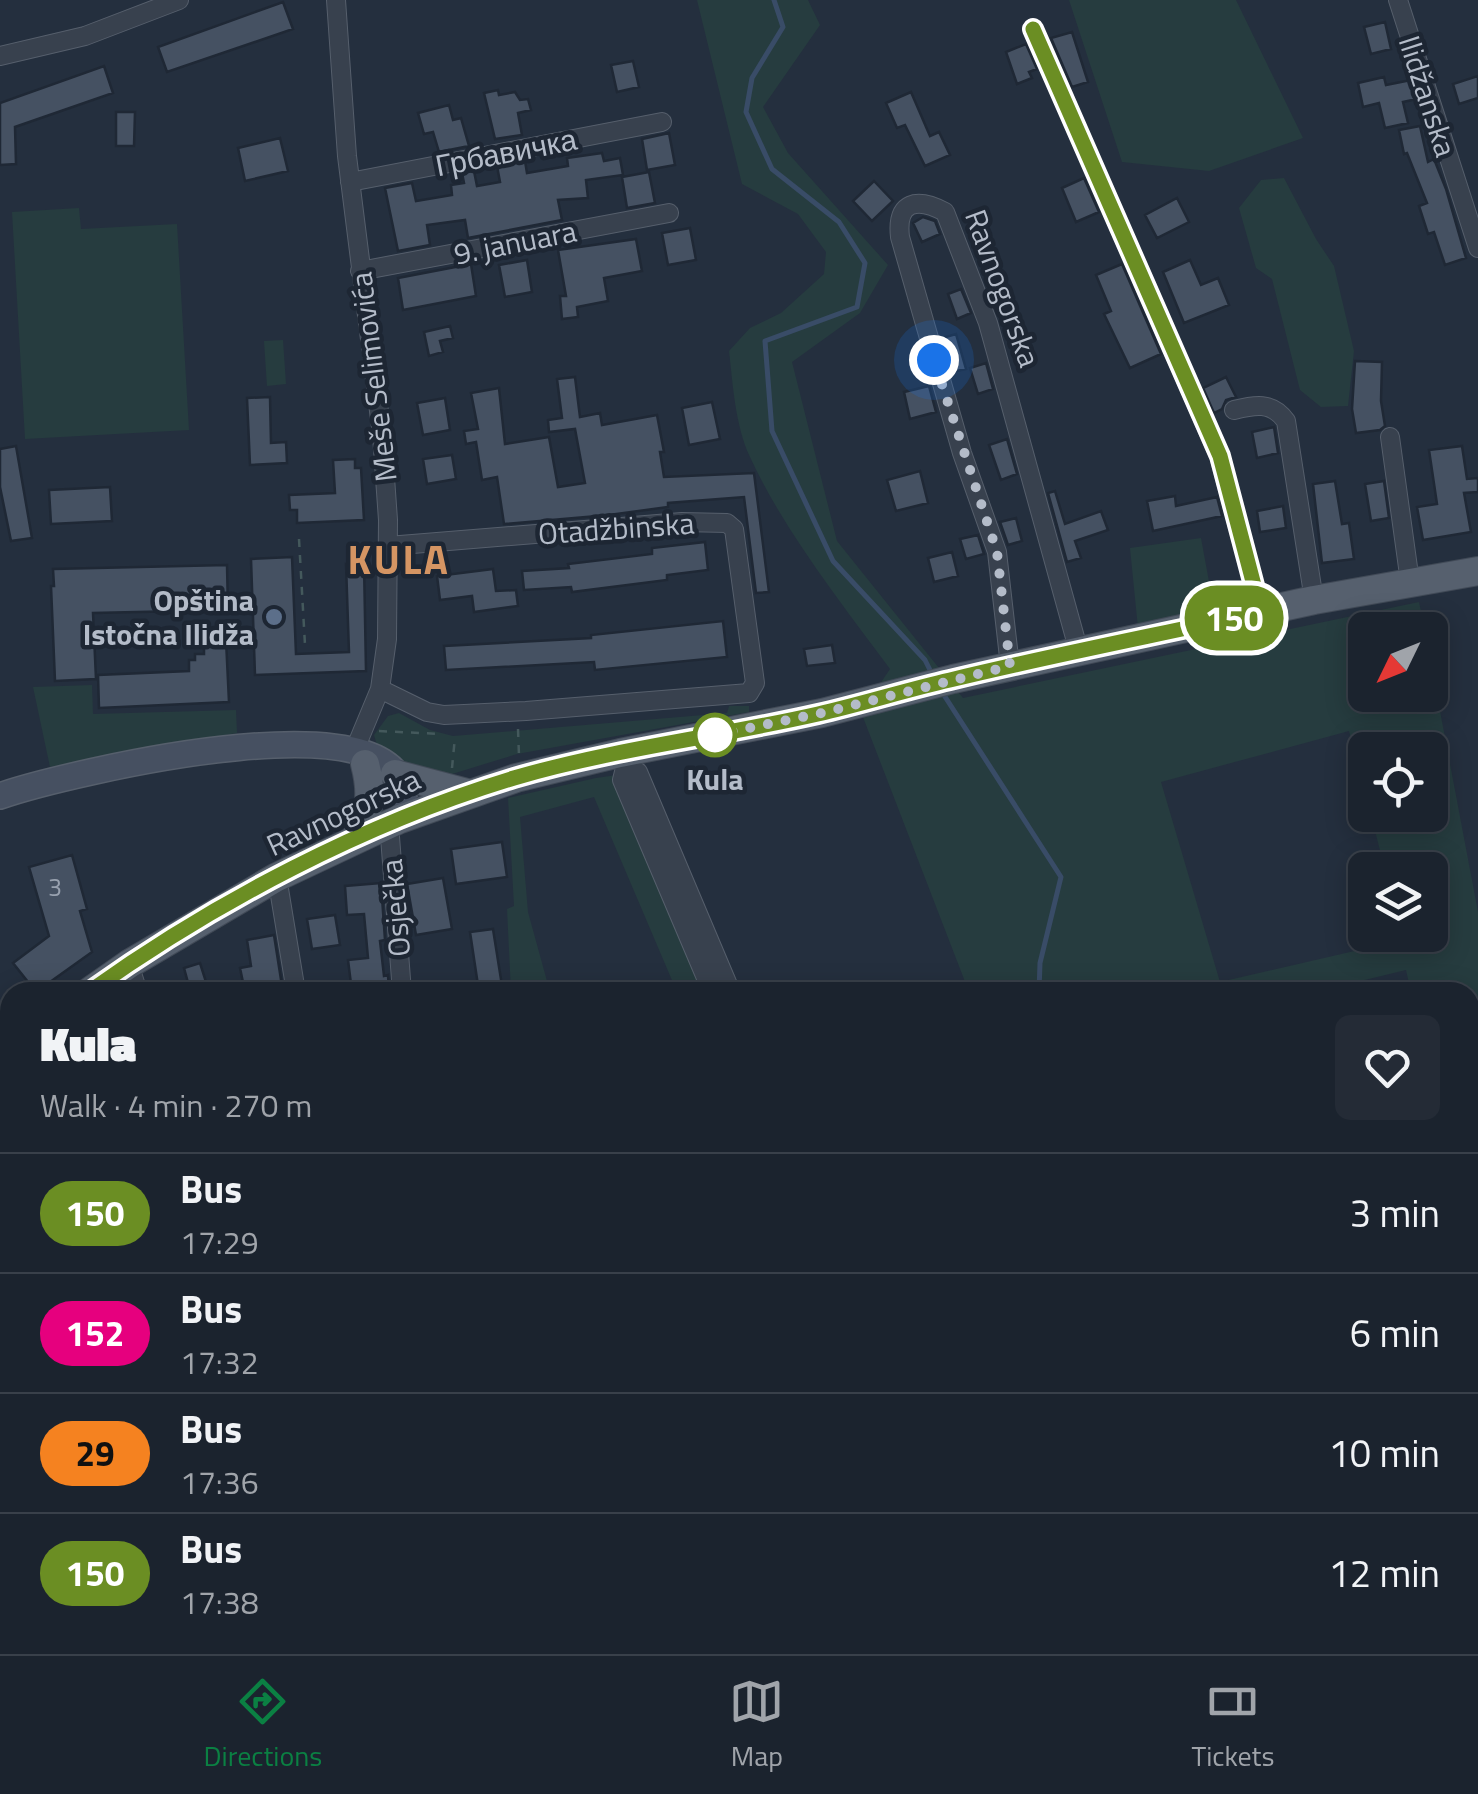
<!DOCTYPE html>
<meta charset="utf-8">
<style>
body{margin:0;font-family:"Titillium Web",sans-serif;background:#242b36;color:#f1f3f6;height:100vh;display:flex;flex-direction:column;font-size:38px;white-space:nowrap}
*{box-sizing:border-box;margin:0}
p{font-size:32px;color:#a0a4aa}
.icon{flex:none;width:55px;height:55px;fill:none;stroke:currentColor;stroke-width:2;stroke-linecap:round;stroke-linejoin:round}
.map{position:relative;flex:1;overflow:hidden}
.details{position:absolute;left:0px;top:982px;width:1480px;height:672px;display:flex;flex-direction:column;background:#1b232e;border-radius:30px 30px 0 0;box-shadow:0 5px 25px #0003,0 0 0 2px #39404a}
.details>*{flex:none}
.badge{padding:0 20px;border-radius:32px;font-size:35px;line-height:65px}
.needle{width:65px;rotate:227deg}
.tools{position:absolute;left:1348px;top:612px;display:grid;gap:20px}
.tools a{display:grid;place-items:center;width:100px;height:100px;border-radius:15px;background:#1b232e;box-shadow:0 5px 25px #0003,0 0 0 2px #39404a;font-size:50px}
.you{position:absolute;width:50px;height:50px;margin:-25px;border:8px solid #fff;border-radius:50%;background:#1a73e8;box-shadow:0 0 0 15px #1a73e833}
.map>.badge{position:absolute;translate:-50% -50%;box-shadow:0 0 0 5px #fff}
.round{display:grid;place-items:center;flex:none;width:105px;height:105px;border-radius:15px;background:#242b36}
.headline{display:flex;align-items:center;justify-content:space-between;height:170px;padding:0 40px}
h1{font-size:48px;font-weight:800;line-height:75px}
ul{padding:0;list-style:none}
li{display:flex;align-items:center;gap:30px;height:120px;padding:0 40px;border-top:2px solid #39404a}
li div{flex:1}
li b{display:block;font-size:38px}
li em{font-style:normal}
li .badge{min-width:110px;font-weight:700;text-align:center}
.tabs{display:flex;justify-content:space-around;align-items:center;height:140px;border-top:2px solid #39404a;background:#1b232e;font-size:28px;color:#a0a4aa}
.tabs a{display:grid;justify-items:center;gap:5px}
.tabs .on{color:#0b8043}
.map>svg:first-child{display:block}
.green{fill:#263c3f;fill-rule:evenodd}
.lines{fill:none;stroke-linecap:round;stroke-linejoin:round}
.stream{stroke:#394c67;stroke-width:5}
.building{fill:#455162;stroke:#1f2835;stroke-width:2.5}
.street-casing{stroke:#565f6c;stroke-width:20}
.secondary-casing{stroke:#565f6c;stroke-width:28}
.primary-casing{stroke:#414a57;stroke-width:30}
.path{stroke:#44595c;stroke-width:2.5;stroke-dasharray:8 8;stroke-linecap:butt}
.street{stroke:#38414e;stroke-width:18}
.secondary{stroke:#465061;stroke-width:25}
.primary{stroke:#56606e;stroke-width:28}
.line-casing{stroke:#fff;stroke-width:22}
.line{stroke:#6b8e23;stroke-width:15}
.walk{stroke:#b4bcc9;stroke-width:10;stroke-dasharray:0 18}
.service-dot{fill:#5c6f8a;stroke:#1d2633;stroke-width:4}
.stop-dot{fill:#fff;stroke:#6b8e23;stroke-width:5}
.labels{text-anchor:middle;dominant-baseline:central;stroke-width:9;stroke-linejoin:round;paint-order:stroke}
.number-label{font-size:25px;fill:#98a1af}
.street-label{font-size:30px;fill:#b4bcc9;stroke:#1d2633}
.poi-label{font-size:30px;font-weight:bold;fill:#b4bcc9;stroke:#1d2633;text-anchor:end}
.stop-label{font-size:30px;font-weight:bold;fill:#b4bcc9;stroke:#1d2633}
.district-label{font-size:40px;font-weight:bold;letter-spacing:2.5px;fill:#d59563;stroke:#1d2633}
</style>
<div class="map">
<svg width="1478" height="1654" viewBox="0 0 1478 1654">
<rect width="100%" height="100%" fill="#242f3e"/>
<path class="green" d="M697 0H808L820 25 763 107 788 153 888 265 860 313 792 362 837 541 963 698 1419 602 1425 630H1365V695H1430V658L1478 912V1311L1470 1316V992H1411L1406 970 1315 992H969L861 712 890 669C842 604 784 531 750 457 735 425 733 385 729 351L750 328 781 313 824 274 826 252 798 214 742 184ZM1349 731 1365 792V750H1430V815H1371L1385 870H1430V935H1401L1402 940 1220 982 1161 782Z
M1069 0H1236L1303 138 1209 171 1122 162Z
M1284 178 1316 239 1334 266 1354 351 1348 406 1321 407 1300 390 1272 279 1256 268 1239 208 1261 180Z
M79 208 81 229 177 224 189 430 25 439 12 212Z
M283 340 286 384 267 386 264 341Z
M1201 538 1214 609 1138 628 1130 548Z
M92 685 93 714 236 710 237 733 50 767 33 687Z
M729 706H749V712L517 754 449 775 408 767 377 745 374 735 388 716 399 713 430 730 453 736 727 713Z
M645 771 742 992H677L594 797 520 817 528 912 550 992H511L507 909 514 906 508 798 596 778Z
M10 1074V1645H51L43 1654H0V1083Z
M231 1645H786L790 1654H237Z"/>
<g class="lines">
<path class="stream" d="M774 0 783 27 752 78 746 112 772 169 839 222 865 263 857 307 765 341 772 431 833 561 925 660 932 674
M942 692 1061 877 1040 963 1039 992
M1152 1645 1158 1654"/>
</g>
<path class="building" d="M283 2 293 29 167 72 158 47Z
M1385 22 1391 49 1371 54 1364 27Z
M1072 32 1088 82 1072 87 1051 38Z
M1026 44 1037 69 1029 72 1032 78 1017 84 1006 52Z
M633 61 639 87 617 92 611 65Z
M104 66 113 93 15 127 16 164 0 165V103Z
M1478 76V98L1459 104 1453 84Z
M1384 77 1386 85 1411 80 1417 99 1403 102 1408 123 1385 128 1379 103 1363 107 1358 83Z
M498 90 499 95 515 92 520 100 528 99 531 110 518 113 522 135 495 139 484 93Z
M911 92 930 136 939 132 950 155 925 166 905 125 897 128 886 103Z
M449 105 453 120 461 118 469 146 439 152 433 132 424 134 418 113Z
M116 112H135L134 146H116Z
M1420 126 1428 162 1434 159 1446 189 1466 258 1445 265 1434 232 1428 234 1419 206 1427 203 1407 153 1404 154 1399 130Z
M669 133 675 165 647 170 642 139Z
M280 138 288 171 245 181 238 148Z
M602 153 604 161 620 158 623 175 586 180 588 198 558 200 562 220 468 238 465 220 427 225 430 245 398 251 385 188 412 183 416 201 452 195 451 185 464 183 462 173 474 171 477 186 500 182 497 166 525 161 527 173 568 166 567 158Z
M649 172 655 203 627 208 622 177Z
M1084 178 1099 212 1076 222 1062 188Z
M874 181 893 201 872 221 853 201Z
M1177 198 1189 222 1157 238 1145 215Z
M923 217 935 221 940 234 922 242 913 223Z
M690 228 696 260 668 265 662 233Z
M636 239 642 271 604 278 608 301 577 307 578 317 562 319 560 296H566L558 250Z
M527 260 532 292 505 297 499 265Z
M1190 260 1201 285 1218 278 1229 305 1184 323 1163 272Z
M471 264 476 296 403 310 398 278Z
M1122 264 1161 354 1130 368 1104 314 1111 311 1096 275Z
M961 289 971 313 957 319 948 294Z
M450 326 453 338 440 341 443 352 429 356 424 332Z
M956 334 966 369 952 372 942 338Z
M1355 361 1382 362 1381 401 1385 426 1380 430 1356 433 1352 409Z
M986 363 993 389 978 394 970 368Z
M575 377 580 417 600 413 602 425 657 415 664 452H660L664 477 754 473 769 592 756 593 744 497 668 503V507L609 515 504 524 497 477 482 480 476 442 466 444 464 431 478 429 471 393 499 388 505 444 549 437 558 487 585 483 575 429 549 432 548 420 562 418 557 379Z
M1226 377 1236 397 1226 400 1222 409 1214 413 1203 388Z
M929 386 936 412 910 419 904 392Z
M270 397 271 443 286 442 287 463 250 465 247 398Z
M445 398 450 430 423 435 417 403Z
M712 402 720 439 689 445 682 408Z
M1274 427 1278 453 1257 458 1252 432Z
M1007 439 1017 474 1001 480 989 445Z
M16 446 32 538 11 541 0 487V449Z
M1462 446 1467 479 1478 478V492L1464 493 1471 532 1423 540 1417 507 1437 504 1429 450Z
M452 455 456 479 427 484 423 459Z
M355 459V468H361L364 520 297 523V510H290L289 495 335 493 333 460Z
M920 471 928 503 896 511 887 480Z
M1335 481 1342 524 1349 523 1354 559 1322 563 1313 484Z
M1384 481 1389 518 1371 521 1365 484Z
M110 487 112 521 51 524 49 490Z
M1055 491 1065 524 1101 511 1108 530 1075 541 1081 558 1067 562 1048 493Z
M1175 496 1176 506 1217 497 1222 516 1153 531 1147 501Z
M1283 506 1286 528 1260 532 1257 511Z
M1016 518 1022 541 1008 545 1000 522Z
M978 535 984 554 966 559 960 539Z
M705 542 708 570 667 575V580L572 592 571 587 524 590 522 571 569 568 568 564 652 554V548Z
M952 552 958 576 934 582 928 558Z
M292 557 296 654 349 652 346 564H364L366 671 255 675 251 559Z
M227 565 228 610 93 613 96 679 55 681 51 586H54L53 569Z
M493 569 496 591 516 590 518 606 474 612 472 596 440 600 437 576Z
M723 621 727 657 595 670 594 662 446 670 444 646 591 638V635Z
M226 640 229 702 99 708 98 675 189 671V660H195V654H204V641Z
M832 645 835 663 807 666 804 649Z
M502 842 507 877 456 884 451 849Z
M72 855 87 909 80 911 92 952 36 992 13 963 49 936 29 867Z
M443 878 452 929 416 935 407 884Z
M381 883 385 940 380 941 384 976 388 975 389 991 352 992 348 960 368 958 364 914 347 915 345 886Z
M335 915 340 945 312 949 307 919Z
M493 929 503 992H479L470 932Z
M274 935 282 986 245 992 240 968 251 966 247 940Z
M200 963 207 985 190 990 184 968Z"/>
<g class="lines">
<g class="street-casing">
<path id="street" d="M336 0 347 156 382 435 388 520 387 639 380 689 355 749
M1398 0 1478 248
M1033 29 1219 456 1261 612
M0 56 85 36 179 0
M350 182 662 122
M360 271 669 213
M1234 410C1254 405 1272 401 1286 421L1314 600
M1390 437 1410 582
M1010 666 997 552 962 453 900 237C896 201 917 197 945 212L988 323 1079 652
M380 689 427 712 444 715 526 711 749 693 755 683 734 529 727 523 682 522 388 546
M620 753 625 768 638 772 731 992
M625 768 622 780 712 992
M389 824 402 992
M277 877 296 992
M129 964 138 992
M1470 1306 1478 1300
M125 1645 130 1654
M1070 1645 1075 1654"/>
</g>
<g class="secondary-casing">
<path id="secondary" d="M0 796C56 776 447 679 400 819
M1470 1623 1478 1616
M1432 1654 1443 1645"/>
</g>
<g class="primary-casing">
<path id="primary" d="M395 774 467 793
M355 839C370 811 373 795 365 764
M89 992 129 964 277 877 400 819 516 778 620 753 822 713 953 679 1314 600 1478 571
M0 1064 10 1056"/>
</g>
<path class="path" d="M299 539 305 645
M518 729 519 756
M379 731 441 734
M452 768 455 737"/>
<use href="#street" class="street"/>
<use href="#secondary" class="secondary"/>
<use href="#primary" class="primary"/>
</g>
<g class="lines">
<g class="line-casing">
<path id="line" d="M89 992C215 902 365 823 514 778 613 749 717 737 818 714 862 704 906 690 950 680 1053 655 1157 635 1261 612L1220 456 1033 29"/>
</g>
<use href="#line" class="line"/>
<path class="walk" d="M715 735 822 713 1010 666 997 552 934 360"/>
</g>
<circle class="service-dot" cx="274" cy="617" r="10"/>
<circle class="stop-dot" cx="715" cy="735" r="20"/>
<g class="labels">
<g class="number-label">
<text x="55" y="887">3</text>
</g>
<g class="street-label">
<text transform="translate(1428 96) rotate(72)">Ilidžanska</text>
<text transform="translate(506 152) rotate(-11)">Грбавичка</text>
<text transform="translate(515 242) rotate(-11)">9. januara</text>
<text transform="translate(1003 288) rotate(70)">Ravnogorska</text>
<text transform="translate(373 377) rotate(-97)">Meše Selimovića</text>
<text transform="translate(616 528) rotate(-4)">Otadžbinska</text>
<text transform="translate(343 812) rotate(-25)">Ravnogorska</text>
<text transform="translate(395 908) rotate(-95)">Osječka</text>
</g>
<g class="poi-label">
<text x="254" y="600">Opština<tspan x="254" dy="34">Istočna Ilidža</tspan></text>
</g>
<g class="stop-label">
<text x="715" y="779">Kula</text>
</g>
<g class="district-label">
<text x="399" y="559">KULA</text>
</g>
</g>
</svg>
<div class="tools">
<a><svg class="needle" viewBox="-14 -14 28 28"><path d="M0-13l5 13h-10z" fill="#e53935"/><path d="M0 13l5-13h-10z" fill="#a0a4aa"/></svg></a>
<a><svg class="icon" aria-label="locate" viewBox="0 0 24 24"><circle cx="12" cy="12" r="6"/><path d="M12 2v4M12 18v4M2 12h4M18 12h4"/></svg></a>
<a><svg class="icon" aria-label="layers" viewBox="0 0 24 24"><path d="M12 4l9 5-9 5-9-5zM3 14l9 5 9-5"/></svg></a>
</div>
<div class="you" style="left:934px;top:360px"></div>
<b class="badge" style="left:1234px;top:618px;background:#6b8e23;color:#fff">150</b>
<section class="details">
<div class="headline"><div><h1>Kula</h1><p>Walk · 4 min · 270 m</p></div><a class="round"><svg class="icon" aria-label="heart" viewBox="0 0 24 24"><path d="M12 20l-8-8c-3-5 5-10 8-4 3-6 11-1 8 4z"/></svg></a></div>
<ul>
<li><span class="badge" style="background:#6b8e23;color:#fff">150</span><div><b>Bus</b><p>17:29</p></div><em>3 min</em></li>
<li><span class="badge" style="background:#e6007e;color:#fff">152</span><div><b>Bus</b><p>17:32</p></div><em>6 min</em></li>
<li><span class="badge" style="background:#f58220;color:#111">29</span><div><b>Bus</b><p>17:36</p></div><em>10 min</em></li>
<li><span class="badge" style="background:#6b8e23;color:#fff">150</span><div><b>Bus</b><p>17:38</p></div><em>12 min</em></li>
</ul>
</section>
</div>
<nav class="tabs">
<a class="on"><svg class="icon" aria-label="directions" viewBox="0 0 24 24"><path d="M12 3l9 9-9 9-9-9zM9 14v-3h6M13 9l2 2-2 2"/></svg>Directions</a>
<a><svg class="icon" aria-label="map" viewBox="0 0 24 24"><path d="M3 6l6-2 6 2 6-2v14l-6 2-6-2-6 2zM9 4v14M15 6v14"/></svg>Map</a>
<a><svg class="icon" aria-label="tickets" viewBox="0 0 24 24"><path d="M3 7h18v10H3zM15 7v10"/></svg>Tickets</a>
</nav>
